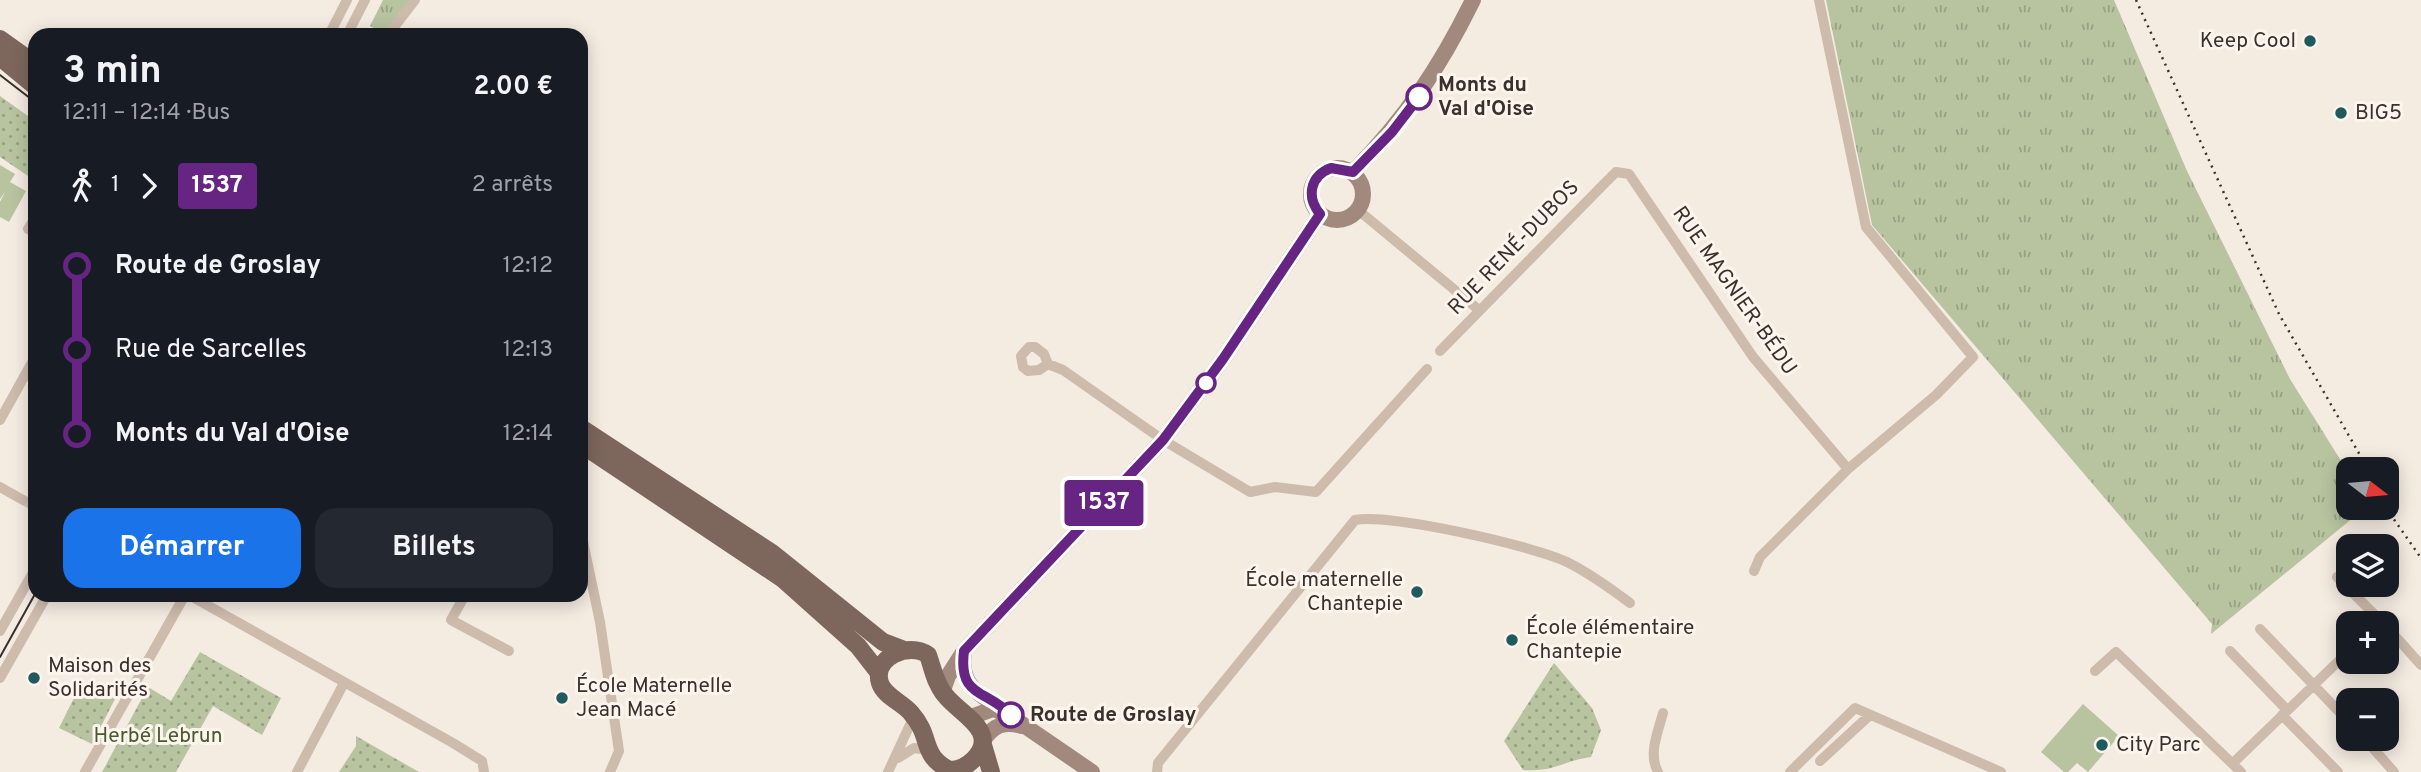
<!DOCTYPE html>
<html lang="fr">
<meta charset="utf-8">
<style>
body{margin:0;font-family:Overpass,sans-serif;background:#242831;color:#f1f3f6;height:100vh;display:flex;flex-direction:column;font-size:26px;white-space:nowrap}
*{box-sizing:border-box;margin:0}
p{font-size:23px;color:#9ea1a6}
.icon{flex:none;width:38px;height:38px;fill:none;stroke:currentColor;stroke-width:2;stroke-linecap:round;stroke-linejoin:round}
.map{position:relative;flex:1;overflow:hidden}
.drawer{position:absolute;left:28px;top:28px;width:560px;height:574px;display:flex;flex-direction:column;background:#171b24;border-radius:21px;box-shadow:0 4px 18px #0003}
.drawer>*{flex:none}
.badge{padding:0 14px;border-radius:5px;font-size:24px;line-height:46px}
.needle{width:46px;rotate:106deg}
.fabs{position:absolute;left:2336px;top:457px;display:grid;gap:14px}
.fabs a{display:grid;place-items:center;width:63px;height:63px;border-radius:14px;background:#171b24;box-shadow:0 4px 18px #0003;font-size:35px}
.map>.badge{position:absolute;translate:-50% -50%;box-shadow:0 0 0 4px #fff}
.legs{display:flex;align-items:center;gap:10px;height:77px;padding:0 35px;font-size:23px}
.legs p{margin-inline-start:auto}
.summary{display:flex;align-items:center;justify-content:space-between;height:119px;padding:0 35px}
h1{font-size:38px;font-weight:700;line-height:52px}
.cta{display:flex;gap:14px;margin-top:auto;padding:14px 35px}
.cta a{flex:1;height:80px;border-radius:21px;background:#1a73e8;color:#fff;font-size:28px;font-weight:700;line-height:80px;text-align:center}
.cta a+a{background:#242831;color:#f1f3f6}
ul{padding:0 35px;list-style:none}
li{display:flex;align-items:center;gap:24px;height:84px;font-size:26px}
li i{display:grid;place-items:center;width:10px;height:100%;margin:0 9px;background:currentColor}
li i::after{content:'';width:18px;height:18px;margin:-9px;border:5px solid;border-radius:50%;background:#171b24}
li p{margin-inline-start:auto}
li:first-child i{background:linear-gradient(#0000 50%,currentColor 0)}
li:last-child i{background:linear-gradient(currentColor 50%,#0000 0)}
.map>svg:first-child{display:block}
.grass{fill:url(#grass-tufts)}
.park{fill:url(#park-dots)}
.pitch{fill:#b8c4a0}
.lines{fill:none;stroke-linecap:round;stroke-linejoin:round}
.minor-tunnel{stroke:#cfc6bd;stroke-width:10;stroke-dasharray:10 5;stroke-linecap:butt}
.minor{stroke:#cdbbac;stroke-width:10}
.secondary{stroke:#a18a7d;stroke-width:16}
.primary{stroke:#7d675c;stroke-width:18}
.tram{stroke:#3b302b;stroke-width:2}
.rail{stroke:#3b302b;stroke-width:2.5;stroke-dasharray:2 5;stroke-linecap:butt}
.line-1-casing{stroke:#fff;stroke-width:16}
.line-1{stroke:#662483;stroke-width:10}
.poi-dot{fill:#1f5a5e;stroke:#fbf5ee;stroke-width:2.5}
.stop-1-dot{fill:#fff;stroke:#662483;stroke-width:3.5}
.labels{text-anchor:middle;dominant-baseline:central;stroke-width:6;stroke-linejoin:round;paint-order:stroke}
.poi-label{font-size:21px;fill:#3b302b;stroke:#fbf5ee;text-anchor:start}
.stop-label{font-size:21px;font-weight:bold;fill:#3b302b;stroke:#fbf5ee;text-anchor:start}
.street-label{font-size:21px;fill:#3b302b;stroke:#fbf5ee}
.park-label{font-size:21px;fill:#4a5a2e;stroke:#fbf5ee}
</style>
<div class="map">
<svg width="2421" height="772" viewBox="0 0 2421 772">
<defs>
<pattern id="grass-tufts" width="24" height="20" patternUnits="userSpaceOnUse" patternTransform="scale(1.75)"><rect width="24" height="20" fill="#b8c4a0"/><path d="M3 7l-1-3M5 7V3M7 7l1-3M15 17l-1-3M17 17v-4M19 17l1-3" fill="none" stroke="#97a083"/></pattern>
<pattern id="park-dots" width="8" height="8" patternUnits="userSpaceOnUse" patternTransform="scale(1.75)"><rect width="8" height="8" fill="#b8c4a0"/><path d="M2 2h.1M6 6h.1" fill="none" stroke="#97a083" stroke-width="1.8" stroke-linecap="round"/></pattern>
</defs>
<rect width="100%" height="100%" fill="#f4ebe1"/>
<path class="grass" d="M383 0H411L384 34 370 26Z
M1826 0H2114L2187 171 2290 379 2348 472V508H2365L2211 634 2212 624 1872 225Z"/>
<path class="park" d="M0 96 35 121V174L28 176 0 157Z
M200 652 281 698 262 735 213 706 176 772H102L148 687 171 701Z
M1554 663 1592 708 1601 730 1591 757C1561 761 1557 772 1523 770L1504 741Z
M82 682 115 699 92 744 59 728Z
M356 736 419 772H339L356 746Z"/>
<path class="pitch" d="M0 165 15 174 10 182 26 191 9 222 0 217V202L5 192 0 199Z
M2083 704 2119 736 2088 772 2077 763 2068 772H2064L2041 752Z"/>
<g class="lines">
<path class="minor-tunnel" d="M23 500 35 506"/>
<path class="minor" d="M329 35 347 0
M347 35 365 0
M388 35 415 0
M1358 210 1479 310
M35 218 28 229 35 233
M1440 351 1602 186 1616 172 1629 174 1753 357 1848 469
M1048 364 1044 354 1035 347H1029L1021 356 1023 367 1028 371 1039 370 1048 364 1063 370 1163 440 1250 492 1275 487 1316 492 1427 369
M0 420 35 357
M0 487 23 500
M581 532 600 622 619 751 610 772
M1754 571 1760 557 1848 469 1936 395 1973 357 1866 227 1819 0
M2337 577 2383 623
M189 595 453 743 482 761 484 772
M465 595 451 620 509 651
M2387 627 2421 665
M2260 629 2348 721
M0 631 35 569
M2230 651 2287 710
M2095 671 2116 652 2241 772
M0 678 47 595
M2282 715 2338 772
M2364 738 2394 772
M898 758 914 748 929 750
M1820 761 1870 715
M2233 763 2348 652
M85 772 185 595
M297 772 344 683
M888 772 914 716
M1157 772 1158 763 1355 520C1389 513 1534 546 1567 562 1589 573 1610 588 1630 603
M1658 772C1648 754 1658 732 1663 713
M1790 772 1855 708 2001 772"/>
<path class="secondary" d="M1311 194a26 26 0 1 1 52 0a26 26 0 1 1-52 0Z
M1353 172C1406 118 1440 67 1473 0
M964 654C959 685 979 695 1004 709
M942 693 948 676 964 651 1163 440 1223 359 1320 214
M968 718 993 709 1006 713 1092 772
M983 741C993 725 1004 721 1022 726"/>
<path class="primary" d="M0 39 35 64
M0 57 35 86
M581 428 772 553 883 642 904 650
M581 444 783 579 858 646 879 673
M983 745 991 772
M950 770C960 770 967 766 974 759 1001 731 959 714 945 695 935 683 933 669 928 655 909 641 872 658 880 683 884 696 903 703 911 713 934 739 918 755 953 772"/>
<path class="tram" d="M0 75 35 102
M0 657 35 594"/>
<path class="rail" d="M2136 0 2279 314 2368 469
M2386 508 2421 558"/>
</g>
<g class="lines">
<g class="line-1-casing">
<path id="line-1" d="M1011 715C986 689 958 698 964 651L1163 440 1223 359 1320 214C1306 197 1310 176 1331 168L1353 172 1392 132 1419 97"/>
</g>
<use href="#line-1" class="line-1"/>
</g>
<g class="poi-dot">
<circle cx="2310" cy="41" r="7"/>
<circle cx="2341" cy="113" r="7"/>
<circle cx="1417" cy="592" r="7"/>
<circle cx="1512" cy="640" r="7"/>
<circle cx="34" cy="678" r="7"/>
<circle cx="562" cy="698" r="7"/>
<circle cx="2102" cy="745" r="7"/>
</g>
<g class="stop-1-dot">
<circle cx="1419" cy="97" r="12"/>
<circle cx="1206" cy="383" r="9"/>
<circle cx="1011" cy="715" r="12"/>
</g>
<g class="labels">
<g class="poi-label">
<text x="2296" y="41" text-anchor="end">Keep Cool</text>
<text x="2355" y="113">BIG5</text>
<text x="1403" y="580" text-anchor="end">École maternelle<tspan x="1403" dy="24">Chantepie</tspan></text>
<text x="1526" y="628">École élémentaire<tspan x="1526" dy="24">Chantepie</tspan></text>
<text x="48" y="666">Maison des<tspan x="48" dy="24">Solidarités</tspan></text>
<text x="576" y="686">École Maternelle<tspan x="576" dy="24">Jean Macé</tspan></text>
<text x="2116" y="745">City Parc</text>
</g>
<g class="stop-label">
<text x="1438" y="85">Monts du<tspan x="1438" dy="24">Val d'Oise</tspan></text>
<text x="1030" y="715">Route de Groslay</text>
</g>
<g class="street-label">
<text transform="translate(1514 248) rotate(-46)">RUE RENÉ-DUBOS</text>
<text transform="translate(1734 291) rotate(55)">RUE MAGNIER-BÉDU</text>
</g>
<g class="park-label">
<text x="158" y="736">Herbé Lebrun</text>
</g>
</g>
</svg>
<div class="fabs">
<a><svg class="needle" viewBox="-14 -14 28 28"><path d="M0-13l5 13h-10z" fill="#e53935"/><path d="M0 13l5-13h-10z" fill="#9ea1a6"/></svg></a>
<a><svg class="icon" aria-label="layers" viewBox="0 0 24 24"><path d="M12 4l9 5-9 5-9-5zM3 14l9 5 9-5"/></svg></a>
<a>+</a>
<a>−</a>
</div>
<b class="badge" style="left:1104px;top:503px;background:#662483;color:#fff">1537</b>
<section class="drawer">
<div class="summary"><div><h1>3 min</h1><p>12:11 – 12:14 · Bus</p></div><b>2.00 €</b></div>
<div class="legs"><svg class="icon" aria-label="walk" viewBox="0 0 24 24"><circle cx="13" cy="4" r="2"/><path d="M13 8l-2 6 4 7M11 14l-3 7M7 12l3-4h3l4 4"/></svg>1<svg class="icon" aria-label="forward" viewBox="0 0 24 24"><path d="M9 5l7 7-7 7"/></svg><b class="badge" style="background:#662483;color:#fff">1537</b><p>2 arrêts</p></div>
<ul>
<li><i style="color:#662483"></i><b>Route de Groslay</b><p>12:12</p></li>
<li><i style="color:#662483"></i><span>Rue de Sarcelles</span><p>12:13</p></li>
<li><i style="color:#662483"></i><b>Monts du Val d'Oise</b><p>12:14</p></li>
</ul>
<div class="cta"><a>Démarrer</a><a>Billets</a></div>
</section>
</div>
